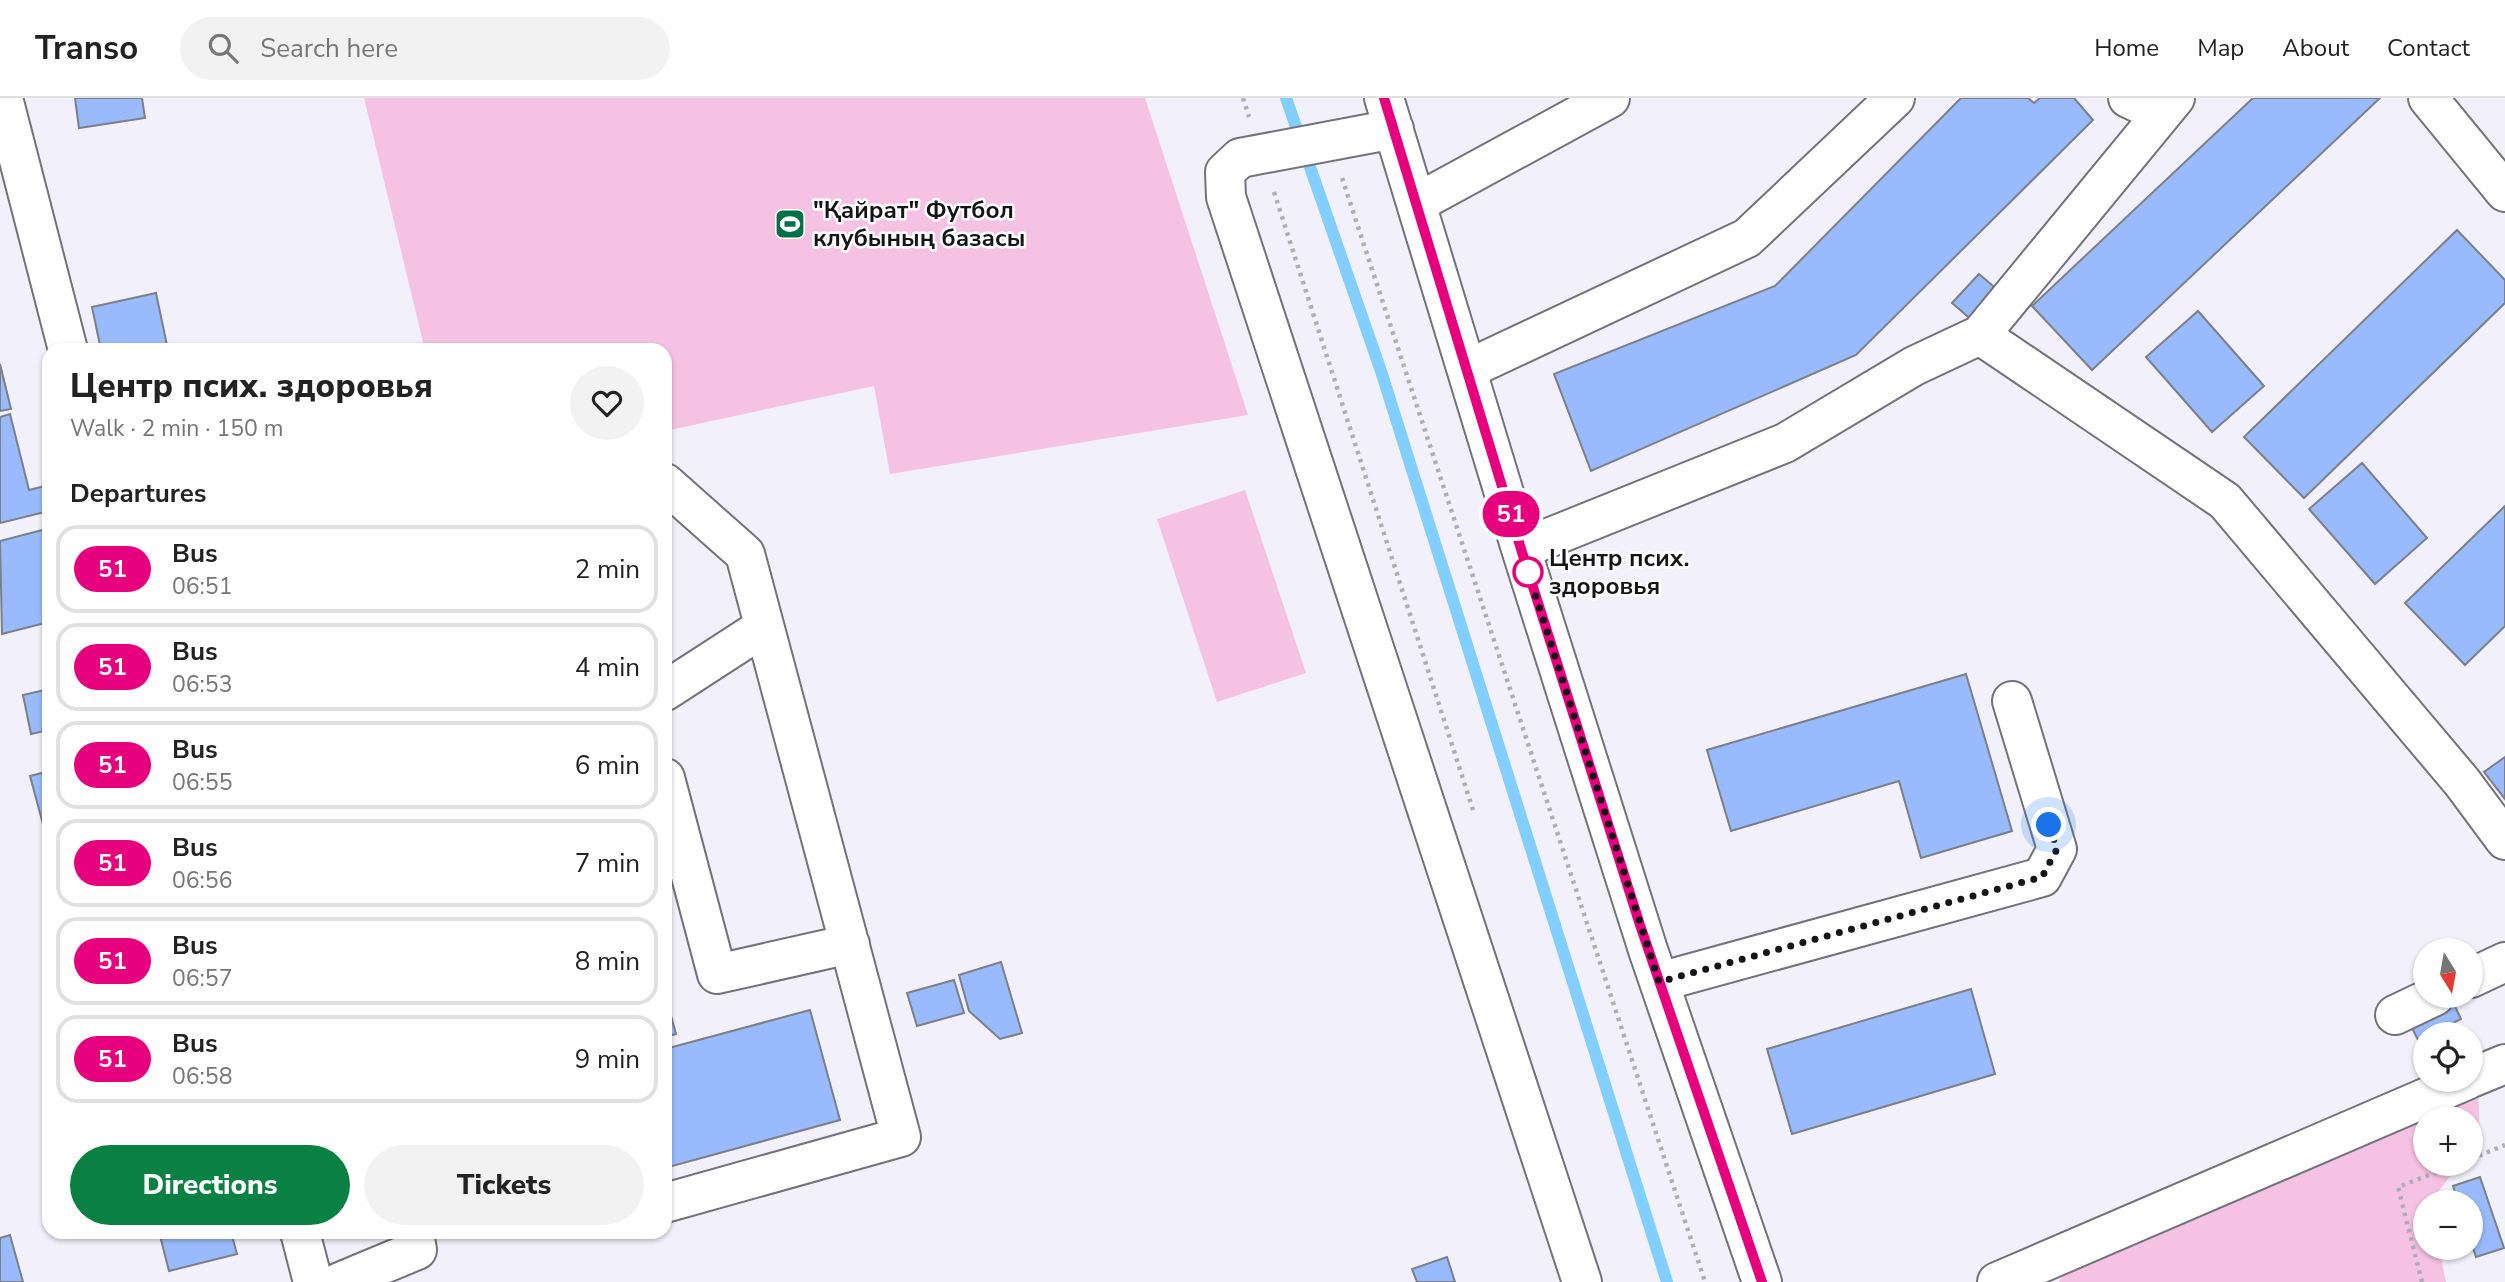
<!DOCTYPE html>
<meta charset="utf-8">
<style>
body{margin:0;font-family:"Nunito Sans",sans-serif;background:#f2f2f2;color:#222;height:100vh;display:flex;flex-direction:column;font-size:26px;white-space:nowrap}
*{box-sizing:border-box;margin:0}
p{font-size:23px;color:#767676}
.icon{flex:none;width:38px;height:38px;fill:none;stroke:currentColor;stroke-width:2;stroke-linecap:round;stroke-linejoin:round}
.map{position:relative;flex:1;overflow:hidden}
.sheet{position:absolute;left:42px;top:245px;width:630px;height:896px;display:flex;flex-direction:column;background:#fff;border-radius:21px;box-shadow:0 2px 5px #0004}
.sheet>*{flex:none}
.badge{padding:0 14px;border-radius:23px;font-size:24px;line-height:46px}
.needle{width:46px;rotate:169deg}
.tools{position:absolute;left:2413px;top:840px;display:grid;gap:14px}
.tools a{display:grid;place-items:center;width:70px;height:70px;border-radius:50%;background:#fff;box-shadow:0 2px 5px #0004;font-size:35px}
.you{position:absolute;width:35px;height:35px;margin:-18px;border:5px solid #fff;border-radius:50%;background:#1a73e8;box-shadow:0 0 0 10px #1a73e833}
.map>.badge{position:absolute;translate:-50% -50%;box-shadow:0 0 0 4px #fff}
h2{padding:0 28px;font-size:26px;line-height:63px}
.round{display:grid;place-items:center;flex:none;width:74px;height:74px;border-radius:37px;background:#f2f2f2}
.summary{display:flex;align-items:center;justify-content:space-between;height:119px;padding:0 28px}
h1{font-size:33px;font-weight:800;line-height:52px}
.primary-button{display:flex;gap:14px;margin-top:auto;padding:14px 28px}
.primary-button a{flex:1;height:80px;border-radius:42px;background:#0b8043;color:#fff;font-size:28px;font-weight:800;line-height:80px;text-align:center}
.primary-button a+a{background:#f2f2f2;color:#222}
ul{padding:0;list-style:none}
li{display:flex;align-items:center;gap:21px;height:88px;margin:0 14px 10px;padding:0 14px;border:4px solid #e0e0e0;border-radius:21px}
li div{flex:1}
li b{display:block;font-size:26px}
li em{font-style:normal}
li .badge{min-width:77px;font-weight:700;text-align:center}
header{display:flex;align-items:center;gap:42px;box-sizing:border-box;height:98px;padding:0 35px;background:#fff;border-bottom:2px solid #e0e0e0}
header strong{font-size:33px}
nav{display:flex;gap:38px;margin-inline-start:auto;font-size:24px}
.search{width:490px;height:63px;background:#f2f2f2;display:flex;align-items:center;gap:18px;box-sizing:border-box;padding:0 24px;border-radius:38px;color:#767676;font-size:26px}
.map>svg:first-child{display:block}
.green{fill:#f6c2e3}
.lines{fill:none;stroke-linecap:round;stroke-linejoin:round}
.stream{stroke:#82cefe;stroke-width:12}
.building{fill:#99bbfd;stroke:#7b7f87;stroke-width:2}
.minor-casing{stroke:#73727b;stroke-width:42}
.path{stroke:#afaeb6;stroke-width:4.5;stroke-dasharray:3.5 5;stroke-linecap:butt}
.minor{stroke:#fff;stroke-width:38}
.line-casing{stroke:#fff;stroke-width:16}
.line{stroke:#e6007e;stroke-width:10}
.walk{stroke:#151418;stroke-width:7;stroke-dasharray:0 12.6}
.stop-dot{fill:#fff;stroke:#e6007e;stroke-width:3.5}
.labels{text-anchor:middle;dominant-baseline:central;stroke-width:5;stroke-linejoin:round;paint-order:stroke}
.poi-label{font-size:24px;font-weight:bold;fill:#151418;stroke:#fff;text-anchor:start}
.stop-label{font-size:24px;font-weight:bold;fill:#151418;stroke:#fff;text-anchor:start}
</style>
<header>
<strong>Transo</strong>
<div class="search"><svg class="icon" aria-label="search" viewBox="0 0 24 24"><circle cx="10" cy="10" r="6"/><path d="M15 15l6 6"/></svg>Search here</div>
<nav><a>Home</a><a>Map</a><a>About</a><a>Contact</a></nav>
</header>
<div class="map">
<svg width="2505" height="1184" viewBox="0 0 2505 1184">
<rect width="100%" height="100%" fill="#f2f1fb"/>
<path class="green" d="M364 0H1145L1248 317 890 376 874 288 665 333V252H425Z
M1245 392 1306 575 1217 604 1157 421Z
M2478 994 2480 1041 2471 1052V1020H2426V1066H2460L2430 1104H2426V1150H2439L2446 1184H2059L2067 1169Z"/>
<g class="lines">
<path class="stream" d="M1286 0 1381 273 1667 1184"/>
</g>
<path class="building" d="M75 0H142L145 20 79 30Z
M1961 0H2028L2034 5 2040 0H2074L2093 22 1856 257 1591 373 1554 276 1775 188Z
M2253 0H2380L2092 272 2032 208Z
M2457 132 2505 182V205L2304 400 2244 339Z
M1979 176 1999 193 1973 223 1952 205Z
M156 195 168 252H101L92 209Z
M2198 213 2264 288 2212 334 2146 259Z
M0 266 11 311 0 313Z
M10 316 29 392 49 387V413L0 425V319Z
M2362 365 2427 440 2375 486 2309 411Z
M2505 408V528L2465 567 2405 505Z
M46 431 49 524 2 536 0 443Z
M1966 576 2012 733 1921 760 1899 683 1731 733 1707 652Z
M49 591V632L31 636 23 597Z
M2505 659V701L2484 674Z
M49 673V741H47L30 678Z
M1001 864 1022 935 1000 941 969 913 959 877Z
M954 882 964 915 917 928 907 895Z
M1971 891 1995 976 1792 1036 1767 951Z
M665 896 676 936 665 939Z
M2451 900 2461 921 2418 942 2407 920Z
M810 912 840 1022 665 1070V951Z
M2480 1079 2504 1150 2476 1159 2471 1144V1104H2458L2453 1088Z
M159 1134H231L237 1156 169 1173Z
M10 1137 23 1184H0V1140Z
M1447 1159 1455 1184H1417L1412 1171Z"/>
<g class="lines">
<g class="minor-casing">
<path id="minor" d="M3 0 68 252
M1384 0 1521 451 1648 852 1762 1184
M2128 0 2160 15
M2428 0 2505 94
M1394 31 1240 60 1225 74 1226 99 1582 1184
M1417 105 1610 0
M1980 237 2225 403 2462 684 2505 742
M1468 271 1747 140 1895 0
M665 385 745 456 901 1039 665 1105
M1521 451 1785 345 1914 268 1980 237 2175 0
M665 593 764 529
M665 680 717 876 850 846
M2471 880 2505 864
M1659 884 2042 779 2057 751 2012 603
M2395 917 2435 898
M2471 980 2505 966
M300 1134 313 1184
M340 1184 417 1152 414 1134
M1997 1184 2467 982"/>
</g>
<path class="path" d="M1243 0 1249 19
M1342 80 1705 1184
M1274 94 1473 712
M2471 1061 2505 1047
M2422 1184 2398 1089 2458 1066"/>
<use href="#minor" class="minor"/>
</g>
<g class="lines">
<g class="line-casing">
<path id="line" d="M1384 0 1521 451 1640 827 1762 1184"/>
</g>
<use href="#line" class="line"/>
<path class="walk" d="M1528 474 1659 884 2042 779 2057 751 2049 727"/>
</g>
<defs>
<g id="stadium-square" transform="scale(1.575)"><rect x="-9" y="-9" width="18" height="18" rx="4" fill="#057048" stroke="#fff"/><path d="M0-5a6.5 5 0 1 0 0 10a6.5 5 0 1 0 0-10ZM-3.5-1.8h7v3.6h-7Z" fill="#fff"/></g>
</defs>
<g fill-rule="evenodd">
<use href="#stadium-square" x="790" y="126"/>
</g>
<circle class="stop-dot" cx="1528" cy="474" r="14"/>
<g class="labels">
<g class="poi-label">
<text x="813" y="112">"Қайрат" Футбол<tspan x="813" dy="28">клубының базасы</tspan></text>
</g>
<g class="stop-label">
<text x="1549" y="460">Центр псих.<tspan x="1549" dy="28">здоровья</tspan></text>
</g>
</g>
</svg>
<div class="tools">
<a><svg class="needle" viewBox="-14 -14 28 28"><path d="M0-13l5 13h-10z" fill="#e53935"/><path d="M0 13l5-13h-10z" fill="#767676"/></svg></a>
<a><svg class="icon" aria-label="locate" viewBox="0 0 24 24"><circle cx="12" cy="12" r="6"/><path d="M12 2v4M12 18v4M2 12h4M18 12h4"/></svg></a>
<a>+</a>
<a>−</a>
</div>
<div class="you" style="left:2049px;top:727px"></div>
<b class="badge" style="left:1511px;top:416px;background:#e6007e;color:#fff">51</b>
<section class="sheet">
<div class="summary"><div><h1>Центр псих. здоровья</h1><p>Walk · 2 min · 150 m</p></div><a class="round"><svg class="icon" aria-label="heart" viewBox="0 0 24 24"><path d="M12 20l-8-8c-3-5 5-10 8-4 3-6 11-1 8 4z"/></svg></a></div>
<h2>Departures</h2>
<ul>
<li><span class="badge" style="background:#e6007e;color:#fff">51</span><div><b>Bus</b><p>06:51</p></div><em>2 min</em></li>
<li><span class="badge" style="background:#e6007e;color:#fff">51</span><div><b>Bus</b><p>06:53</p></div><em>4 min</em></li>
<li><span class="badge" style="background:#e6007e;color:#fff">51</span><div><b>Bus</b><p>06:55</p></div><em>6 min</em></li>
<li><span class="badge" style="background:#e6007e;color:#fff">51</span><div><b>Bus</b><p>06:56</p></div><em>7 min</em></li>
<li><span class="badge" style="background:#e6007e;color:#fff">51</span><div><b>Bus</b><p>06:57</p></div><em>8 min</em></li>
<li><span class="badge" style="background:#e6007e;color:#fff">51</span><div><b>Bus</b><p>06:58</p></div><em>9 min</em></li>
</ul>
<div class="primary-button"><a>Directions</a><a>Tickets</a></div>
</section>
</div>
